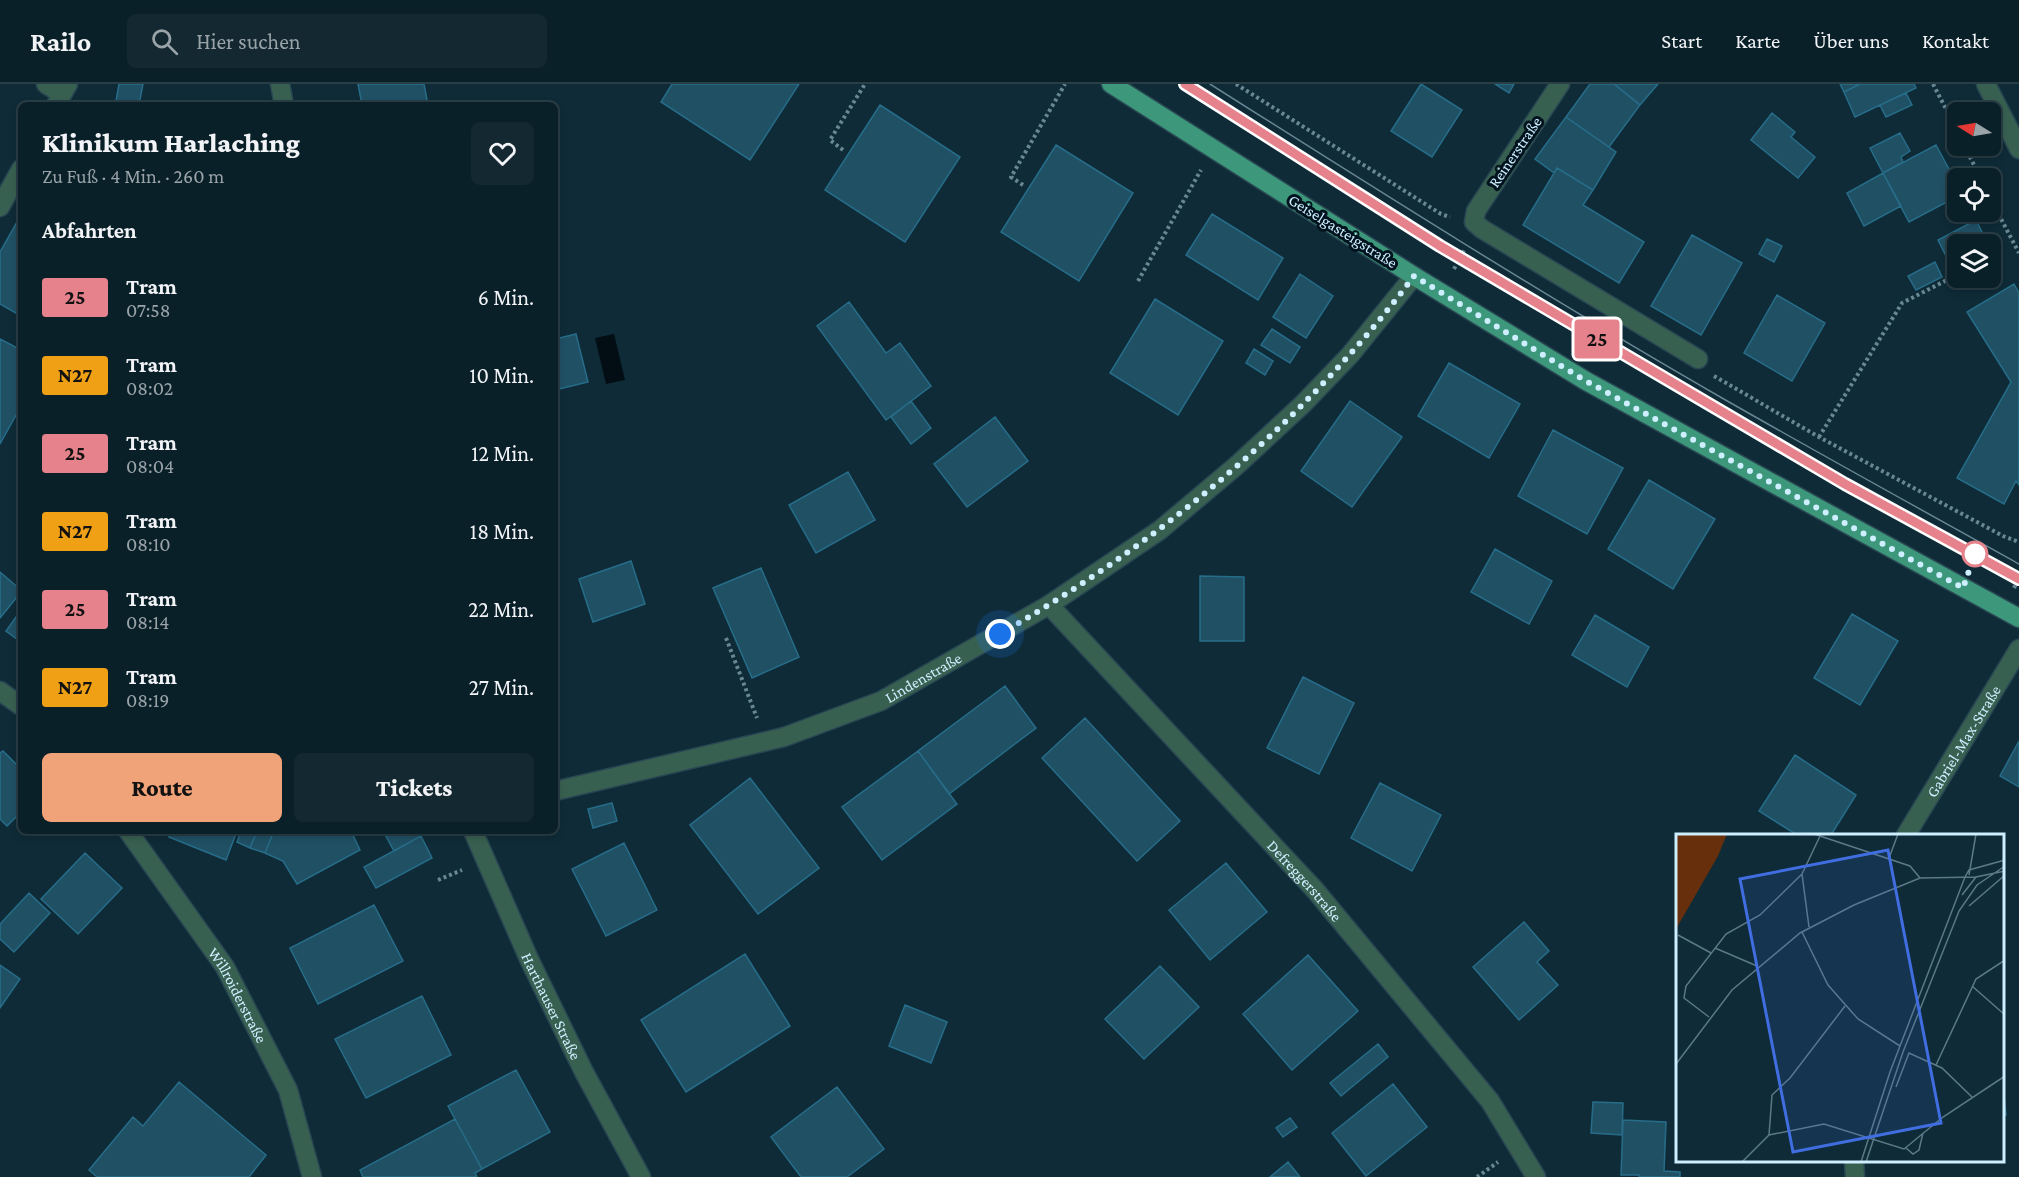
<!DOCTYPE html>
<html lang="de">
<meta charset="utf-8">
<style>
body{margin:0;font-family:"Crimson Pro",serif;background:#132831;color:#f1f3f6;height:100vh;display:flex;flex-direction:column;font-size:22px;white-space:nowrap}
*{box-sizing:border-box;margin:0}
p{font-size:20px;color:#99a3a8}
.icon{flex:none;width:33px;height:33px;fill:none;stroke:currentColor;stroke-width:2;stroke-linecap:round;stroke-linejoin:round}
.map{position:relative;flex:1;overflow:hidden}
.panel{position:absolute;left:18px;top:18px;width:540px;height:732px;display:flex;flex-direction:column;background:#0a2029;border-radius:9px;box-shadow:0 3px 9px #0003,0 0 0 2px #2a3e46}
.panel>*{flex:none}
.badge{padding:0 12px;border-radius:4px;font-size:21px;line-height:39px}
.needle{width:39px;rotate:281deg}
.tools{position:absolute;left:1947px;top:18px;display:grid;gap:12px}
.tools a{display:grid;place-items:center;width:54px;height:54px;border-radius:9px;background:#0a2029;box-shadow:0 3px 9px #0003,0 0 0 2px #2a3e46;font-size:30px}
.you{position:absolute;width:30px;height:30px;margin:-15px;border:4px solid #fff;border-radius:50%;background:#1a73e8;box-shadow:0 0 0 9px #1a73e833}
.map>.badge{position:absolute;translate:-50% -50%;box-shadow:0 0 0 3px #fff}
h2{padding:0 24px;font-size:22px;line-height:54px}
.round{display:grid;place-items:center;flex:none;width:63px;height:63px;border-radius:9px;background:#132831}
.head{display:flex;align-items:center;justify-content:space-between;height:102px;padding:0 24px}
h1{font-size:28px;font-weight:800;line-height:45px}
.action{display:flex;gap:12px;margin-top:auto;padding:12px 24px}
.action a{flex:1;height:69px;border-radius:9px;background:#f0a279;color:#111;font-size:24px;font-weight:800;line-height:69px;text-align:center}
.action a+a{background:#132831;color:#f1f3f6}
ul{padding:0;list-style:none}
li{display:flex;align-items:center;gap:18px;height:78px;padding:0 24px}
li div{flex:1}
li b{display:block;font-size:22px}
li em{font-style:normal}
li .badge{min-width:66px;font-weight:700;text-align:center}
header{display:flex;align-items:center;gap:36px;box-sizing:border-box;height:84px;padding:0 30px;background:#0a2029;border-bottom:2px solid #2a3e46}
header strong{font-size:28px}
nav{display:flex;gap:33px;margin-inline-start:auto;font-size:21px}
.search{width:420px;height:54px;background:#132831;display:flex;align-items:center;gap:15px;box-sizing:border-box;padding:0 21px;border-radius:9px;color:#99a3a8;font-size:22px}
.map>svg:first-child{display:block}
.water{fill:#030e14}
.building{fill:#205064;stroke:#276d89;stroke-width:1.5}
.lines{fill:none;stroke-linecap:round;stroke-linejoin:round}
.minor-casing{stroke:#294653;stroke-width:21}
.major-casing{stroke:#294653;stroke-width:21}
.path{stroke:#688794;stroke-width:4;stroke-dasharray:3 3;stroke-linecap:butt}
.minor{stroke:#386051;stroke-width:18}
.major{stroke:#3d977a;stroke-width:18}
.tram{stroke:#678694;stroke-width:1.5}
.line-casing{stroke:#fff;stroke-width:14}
.line{stroke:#e6828c;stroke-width:9}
.walk{stroke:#ceefff;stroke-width:6;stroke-dasharray:0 10.8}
.stop-dot{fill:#fff;stroke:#e6828c;stroke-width:3}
.labels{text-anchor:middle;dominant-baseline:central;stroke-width:6;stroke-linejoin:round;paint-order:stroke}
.street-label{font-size:16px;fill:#ceefff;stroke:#00131e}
.inset-road{fill:none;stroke:#5b7987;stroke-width:1.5}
.view{fill:#406ee0;fill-opacity:0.15;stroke:#406ee0;stroke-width:3}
.inset-edge{fill:none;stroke:#ceefff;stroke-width:3}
</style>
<header>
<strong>Railo</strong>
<div class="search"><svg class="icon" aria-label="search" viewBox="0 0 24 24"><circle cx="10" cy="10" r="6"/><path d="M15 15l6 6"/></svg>Hier suchen</div>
<nav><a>Start</a><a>Karte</a><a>Über uns</a><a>Kontakt</a></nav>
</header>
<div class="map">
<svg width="2019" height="1093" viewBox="0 0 2019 1093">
<rect width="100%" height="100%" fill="#0e2b37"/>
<path class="water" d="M614 250 625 296 606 300 595 254Z"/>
<path class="building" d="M119 0H143L139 21 116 17Z
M358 0H424L428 21H362Z
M672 0H799L750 76 661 18Z
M1421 0 1462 26 1432 73 1391 47Z
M1495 0H1514L1509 9Z
M1590 0H1614L1640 21 1609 63 1566 33Z
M1614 0H1658L1640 21Z
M1840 0H1860L1844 8Z
M1860 0H1914L1916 4 1855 33 1844 8Z
M1906 9 1912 21 1886 33 1880 21Z
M880 21 960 73 905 158 825 106Z
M1772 29 1795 48 1791 53 1815 73 1798 94 1751 56Z
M1566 33 1616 68 1593 106 1557 84 1554 89 1535 75Z
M1900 49 1910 67 1901 73 1903 78 1883 89 1870 64Z
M1056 61 1133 109 1079 197 1001 148Z
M1936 61 1958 102V112L1909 138 1883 89Z
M1557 84 1593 106 1583 121 1644 158 1619 199 1523 141Z
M1883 89 1901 122 1864 142 1847 109Z
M1212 130 1283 174 1258 216 1186 171Z
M1976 136 1988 160H1958V176L1950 180 1938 156Z
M17 138 21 140V232L0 220V168Z
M1692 151 1742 179 1701 251 1651 222Z
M1767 155 1782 162 1774 178 1759 170Z
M1935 178 1942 193 1916 206 1908 192Z
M1300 190 1333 212 1306 254 1273 233Z
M2014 200 2019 209V401L2016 397 2004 420 1957 394 2011 298 1967 228Z
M1777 211 1825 239 1792 297 1744 269Z
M1155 215 1223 257 1178 331 1110 289Z
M849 218 886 269 900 259 931 302 886 336 817 242Z
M1272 245 1300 263 1290 279 1261 261Z
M576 250 588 298 555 306V255Z
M0 255 21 266V322L0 360Z
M1254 265 1273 277 1265 291 1246 279Z
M1449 279 1520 320 1489 374 1418 332Z
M911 317 931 344 911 360 891 333Z
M1350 317 1402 353 1352 423 1301 387Z
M995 333 1028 377 967 423 934 380Z
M1553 346 1623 384 1587 450 1518 412Z
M848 388 875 436 816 469 789 421Z
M1649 396 1715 435 1673 505 1608 465Z
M1495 465 1552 497 1529 540 1471 508Z
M631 477 645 520 593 538 579 495Z
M761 484 799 573 752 594 713 504Z
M0 488 21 506V508L0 534Z
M1200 492 1244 493V557H1200Z
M21 526V558L6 547Z
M1852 530 1898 557 1860 621 1814 594Z
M1595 531 1649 563 1627 603 1572 571Z
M1303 593 1354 619 1319 690 1267 664Z
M1005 602 1036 644 949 710 918 667Z
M1085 634 1180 737 1137 777 1042 674Z
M2019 657V703L2000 692Z
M3 667 21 685V728L7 742 0 735V669Z
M918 667 957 720 882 776 842 723Z
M1795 671 1856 711 1831 751H1797L1759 727Z
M750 694 819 784 758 830 690 741Z
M1380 699 1441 731 1412 787 1351 754Z
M612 719 617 737 593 744 588 725Z
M172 747H237L226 776 169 753Z
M241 747H257L250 764 237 758Z
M257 747H274L265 769 250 764Z
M274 747H351L360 766 297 800 283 777 265 769Z
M383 747H418L421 752 394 767Z
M421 752 432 774 376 804 364 783Z
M624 759 657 826 606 852 572 785Z
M85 769 122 804 78 850 41 815Z
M1226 779 1267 828 1210 876 1169 826Z
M29 809 50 829 14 868 0 855V840Z
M374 821 403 877 318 920 290 864Z
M1524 838 1549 867 1537 878 1558 901 1519 936 1473 883Z
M745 870 790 942 686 1008 641 936Z
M1308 871 1358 927 1292 986 1243 930Z
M0 881 20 895 0 924Z
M1160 882 1199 923 1144 975 1105 935Z
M422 912 451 971 366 1014 335 955Z
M905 921 947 938 931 979 889 962Z
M1378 960 1388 973 1341 1012 1330 999Z
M516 986 550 1048 482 1085 448 1022Z
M2002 992 2006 1031H2002Z
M179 998 266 1071 249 1093H97L89 1086 133 1033 143 1042Z
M1393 1000 1427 1043 1366 1092 1332 1049Z
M837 1003 884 1065 847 1093H801L771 1053Z
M1593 1018 1623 1019 1622 1051 1591 1049Z
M1290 1034 1297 1043 1283 1053 1276 1044Z
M455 1035 482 1085 475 1089 477 1093H363L360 1086Z
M1623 1036 1666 1038 1664 1087 1680 1088V1093H1639V1091H1621Z
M1288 1078 1300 1093H1270Z"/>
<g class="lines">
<g class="minor-casing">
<g id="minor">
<path d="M46 0 62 10"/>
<path d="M280 0 284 21"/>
<path d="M1560 0 1476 127 1474 138 1482 145 1698 275"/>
<path d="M1986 0 2019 65"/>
<path d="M56 21 68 0"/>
<path d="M0 123 21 85"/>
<path id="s1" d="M1049 521 1315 806 1490 1017 1536 1093"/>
<path d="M0 607 21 622"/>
<path id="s2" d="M555 707 784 653 881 617 1049 521 1160 446 1236 382 1303 320 1350 271 1414 192"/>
<path id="s3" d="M128 747 225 883 288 1006 312 1093"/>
<path id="s4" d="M473 747 529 875 584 988 641 1093"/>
<path id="s5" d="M1906 751 2019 565"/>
<path d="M1854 1076 1855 1093"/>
</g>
</g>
<g class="major-casing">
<path id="major" d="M1111 0 1414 192 1586 297 2019 534"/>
</g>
<path class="path" d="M1236 0 1441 130 1450 133
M1933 0 1958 48
M1964 62 1981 94
M843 66 830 56 865 0
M1023 101 1011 93 1065 0
M1990 114 2019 169
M1454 185 1465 164
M1138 197 1201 86
M1714 292 1819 353 2003 452 2019 458
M1819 353 1902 219 1947 196
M2014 504 2019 494
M726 554 757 634
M438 796 462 786
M1477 1093 1498 1078"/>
<use href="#minor" class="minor"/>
<use href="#major" class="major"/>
<path class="tram" d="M1185 0 1460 174 1521 210 1845 400 2019 495
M1210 0C1379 107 1548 214 1722 314 1820 370 1920 425 2019 480"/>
</g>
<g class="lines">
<g class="line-casing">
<path id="line" d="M1185 0 1440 162 1542 222 1845 400 2019 495"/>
</g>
<use href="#line" class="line"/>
<path class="walk" d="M1000 550C1160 458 1303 340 1414 192L1586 297 1963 504 1975 470"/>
</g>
<circle class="stop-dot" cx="1975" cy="470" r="12"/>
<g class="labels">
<g class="street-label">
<text transform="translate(1515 68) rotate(-56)">Reinerstraße</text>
<text transform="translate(1343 147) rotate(32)">Geiselgasteigstraße</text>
<text stroke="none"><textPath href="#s2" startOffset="387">Lindenstraße</textPath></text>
<text stroke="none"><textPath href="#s5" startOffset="110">Gabriel-Max-Straße</textPath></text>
<text stroke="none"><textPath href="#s1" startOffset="376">Defreggerstraße</textPath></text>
<text stroke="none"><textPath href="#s3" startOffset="198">Willroiderstraße</textPath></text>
<text stroke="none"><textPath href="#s4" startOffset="192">Harthauser Straße</textPath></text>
</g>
</g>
<g transform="translate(1676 750)">
<rect width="328" height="328" fill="#0e2b37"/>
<path d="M0 0H51L42 22 0 95Z" fill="#672f0c"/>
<path class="inset-road" d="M138 0 234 32 244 44M213 24 222 0M293 41 300 0M286 61 300 43 329 37M293 72 329 41M133 93 126 40 145 0M126 98 152 151 182 185 224 212M2 101 35 119M39 114 81 132M296 152 329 181M33 183 8 164 10 152 50 100 84 81 126 40M0 230 56 156 124 99 178 71 244 44 300 43M260 231 300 145 329 126M220 253 233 219 266 234 296 263M93 301 96 261 114 244 169 172M230 314 237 320 243 316 247 299M66 328 93 301 148 290 228 315 267 283 329 242M185 328 214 238 289 43 293 36 329 26M190 328 227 218 283 77 301 51 329 32"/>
<path class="view" d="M212 16 265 289 117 318 64 45Z"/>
<rect width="328" height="328" class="inset-edge"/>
</g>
</svg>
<div class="tools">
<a><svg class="needle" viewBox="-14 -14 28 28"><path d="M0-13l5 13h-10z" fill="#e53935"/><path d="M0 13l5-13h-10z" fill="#99a3a8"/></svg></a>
<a><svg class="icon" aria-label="locate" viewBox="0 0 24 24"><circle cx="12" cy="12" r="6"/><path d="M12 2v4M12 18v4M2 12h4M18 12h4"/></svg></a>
<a><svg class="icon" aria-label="layers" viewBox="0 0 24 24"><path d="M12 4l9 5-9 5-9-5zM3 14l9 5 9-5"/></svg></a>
</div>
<div class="you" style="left:1000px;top:550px"></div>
<b class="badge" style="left:1597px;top:255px;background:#e6828c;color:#111">25</b>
<section class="panel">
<div class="head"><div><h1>Klinikum Harlaching</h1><p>Zu Fuß · 4 Min. · 260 m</p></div><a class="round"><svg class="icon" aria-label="heart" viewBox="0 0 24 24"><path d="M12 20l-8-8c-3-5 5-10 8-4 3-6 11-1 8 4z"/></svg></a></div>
<h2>Abfahrten</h2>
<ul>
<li><span class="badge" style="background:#e6828c;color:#111">25</span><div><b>Tram</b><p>07:58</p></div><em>6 Min.</em></li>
<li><span class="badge" style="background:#f0a014;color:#111">N27</span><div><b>Tram</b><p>08:02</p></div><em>10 Min.</em></li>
<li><span class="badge" style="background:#e6828c;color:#111">25</span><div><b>Tram</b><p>08:04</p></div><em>12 Min.</em></li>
<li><span class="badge" style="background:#f0a014;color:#111">N27</span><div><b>Tram</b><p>08:10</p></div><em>18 Min.</em></li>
<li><span class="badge" style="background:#e6828c;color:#111">25</span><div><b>Tram</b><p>08:14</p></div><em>22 Min.</em></li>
<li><span class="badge" style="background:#f0a014;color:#111">N27</span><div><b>Tram</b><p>08:19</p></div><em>27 Min.</em></li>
</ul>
<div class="action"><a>Route</a><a>Tickets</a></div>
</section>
</div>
